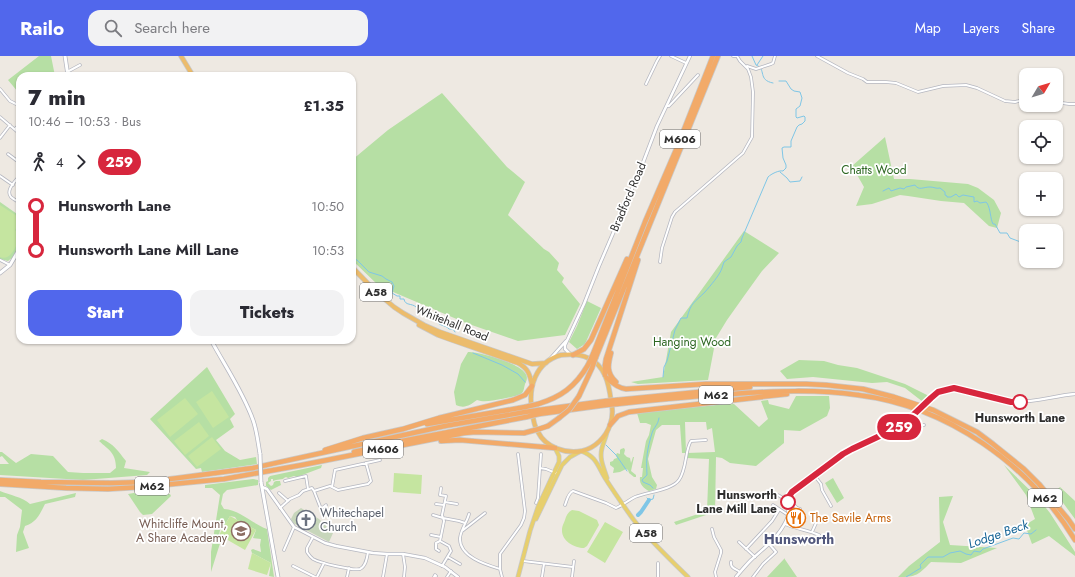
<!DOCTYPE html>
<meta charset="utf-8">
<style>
body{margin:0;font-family:Jost,sans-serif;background:#f2f2f3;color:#2b2b33;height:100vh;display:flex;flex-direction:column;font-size:15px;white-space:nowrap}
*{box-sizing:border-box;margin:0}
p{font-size:13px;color:#7c7c81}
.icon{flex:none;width:22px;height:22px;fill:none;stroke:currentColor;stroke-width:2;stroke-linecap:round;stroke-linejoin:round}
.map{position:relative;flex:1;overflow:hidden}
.details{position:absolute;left:16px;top:16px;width:340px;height:272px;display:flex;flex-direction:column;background:#fff;border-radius:12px;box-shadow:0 1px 3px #0004}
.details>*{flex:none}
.badge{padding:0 8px;border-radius:13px;font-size:14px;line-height:26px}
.needle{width:26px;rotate:52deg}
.tools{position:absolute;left:1019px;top:12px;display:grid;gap:8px}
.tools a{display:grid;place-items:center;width:44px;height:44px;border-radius:8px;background:#fff;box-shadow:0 1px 3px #0004;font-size:20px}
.map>.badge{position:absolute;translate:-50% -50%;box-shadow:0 0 0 2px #fff}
.legs{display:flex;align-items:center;gap:6px;height:44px;padding:0 12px;font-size:13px}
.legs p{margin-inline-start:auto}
.summary{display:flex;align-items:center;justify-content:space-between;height:68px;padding:0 12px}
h1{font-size:22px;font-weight:800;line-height:30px}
.primary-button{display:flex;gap:8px;margin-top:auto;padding:8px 12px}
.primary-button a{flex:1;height:46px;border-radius:12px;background:#5167ec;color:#fff;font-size:16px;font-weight:800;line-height:46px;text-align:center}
.primary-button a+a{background:#f2f2f3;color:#2b2b33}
ul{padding:0 12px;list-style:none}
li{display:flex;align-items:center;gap:14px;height:44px;font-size:15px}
li i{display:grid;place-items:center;width:6px;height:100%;margin:0 5px;background:currentColor}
li i::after{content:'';width:10px;height:10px;margin:-5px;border:3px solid;border-radius:50%;background:#fff}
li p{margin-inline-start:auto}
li:first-child i{background:linear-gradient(#0000 50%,currentColor 0)}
li:last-child i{background:linear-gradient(currentColor 50%,#0000 0)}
header{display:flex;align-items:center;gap:24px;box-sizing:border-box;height:56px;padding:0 20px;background:#5167ec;color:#fff}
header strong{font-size:19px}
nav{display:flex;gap:22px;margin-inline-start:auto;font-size:14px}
.search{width:280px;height:36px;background:#f2f2f3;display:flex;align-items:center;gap:10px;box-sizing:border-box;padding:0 14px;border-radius:12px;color:#7c7c81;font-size:15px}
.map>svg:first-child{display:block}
.green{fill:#b6dfa4}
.cemetery{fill:#c7d6bb}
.pitch{fill:#c5e5a0}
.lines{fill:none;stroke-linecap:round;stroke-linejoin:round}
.stream{stroke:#7fc6e6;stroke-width:1}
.river{stroke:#7fc6e6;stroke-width:4}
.minor-casing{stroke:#b5b7c0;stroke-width:3.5}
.tertiary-casing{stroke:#b5b7c0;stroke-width:4}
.secondary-casing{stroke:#b5b7c0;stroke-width:4.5}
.primary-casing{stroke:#c9c9c9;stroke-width:5}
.trunk-casing{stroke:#c9c9c9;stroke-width:5.5}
.motorway-casing{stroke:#c9c9c9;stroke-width:6}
.minor{stroke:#fff;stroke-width:2}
.tertiary{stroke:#fff;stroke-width:2.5}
.secondary{stroke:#fff;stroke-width:3}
.primary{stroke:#e7cf6e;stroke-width:3.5}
.trunk{stroke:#ecbc6c;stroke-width:4}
.motorway{stroke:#f2aa69;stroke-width:4.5}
.tertiary-bridge-casing{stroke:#b5b7c0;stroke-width:4;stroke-linecap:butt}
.secondary-bridge-casing{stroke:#b5b7c0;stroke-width:4.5;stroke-linecap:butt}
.motorway-bridge-casing{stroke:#c9c9c9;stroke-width:6;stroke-linecap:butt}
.tertiary-bridge{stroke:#fff;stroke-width:2.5}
.secondary-bridge{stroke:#fff;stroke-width:3}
.motorway-bridge{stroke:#f2aa69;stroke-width:4.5}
.line-1-casing{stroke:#fff;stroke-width:9}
.line-1{stroke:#d7263d;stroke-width:6}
.stop-1-dot{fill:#fff;stroke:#d7263d;stroke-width:2}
.labels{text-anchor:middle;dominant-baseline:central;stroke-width:3.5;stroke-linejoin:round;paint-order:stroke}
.shield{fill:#fff;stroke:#6d6d6d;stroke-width:1}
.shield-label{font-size:11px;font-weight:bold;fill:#2e2e2e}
.park-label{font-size:12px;fill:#2d6722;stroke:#fff}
.street-label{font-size:12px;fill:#2e2e2e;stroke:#fff}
.stop-label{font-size:12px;font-weight:bold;fill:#2e2e2e;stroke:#fff}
.worship-label{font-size:12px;fill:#5b616d;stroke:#fff;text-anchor:start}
.food-label{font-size:12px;fill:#c56008;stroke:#fff;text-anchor:start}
.education-label{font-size:12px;fill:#785e54;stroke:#fff;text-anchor:end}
.water-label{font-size:13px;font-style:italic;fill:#196697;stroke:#fff}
.quarter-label{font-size:14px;font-weight:bold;fill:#51577c;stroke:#fff}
</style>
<header>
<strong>Railo</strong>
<div class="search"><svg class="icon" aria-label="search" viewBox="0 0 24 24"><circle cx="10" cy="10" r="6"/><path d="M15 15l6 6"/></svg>Search here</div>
<nav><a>Map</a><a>Layers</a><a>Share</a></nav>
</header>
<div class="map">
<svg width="1075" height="521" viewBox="0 0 1075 521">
<rect width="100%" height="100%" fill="#eee9e2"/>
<path class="green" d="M39 0H51L55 20H20V35L18 36 8 24Z
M442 37 507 111 525 126 508 159 544 193 549 196 559 207 557 214 564 222 562 226 580 248 565 279 518 285 466 267 379 230 352 204V104L388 74Z
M885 81 894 123H910L968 128 978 132 994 144 1001 157 997 172 989 170 964 147 941 145 908 140 900 139 872 148 856 150 864 131 852 110Z
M0 146 20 160V170L17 175 20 177V188L13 201 8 205 0 203Z
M744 175 779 197 762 215 744 240 727 264 716 282 708 324 638 328 631 326 663 321 671 276Z
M587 245 601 252 585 288 577 293 569 286 577 270Z
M468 296C480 296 519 307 525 317 528 321 527 324 525 328 524 331 524 335 522 337 519 340 506 342 501 343 493 344 485 347 477 344 470 349 465 353 456 349L454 336 461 308Z
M799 304 824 305 838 309 857 312 905 328 929 340 923 346 905 332 887 326 872 327 813 321 787 323 780 315Z
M207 311 235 358 230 363 234 371 216 384 225 395 240 404 256 401 257 408 202 416 201 412 196 413 150 363Z
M796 340H829L830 352 827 360 800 375 784 374V387L756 410 730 407 722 402 716 401 715 456 676 469 674 466 707 455 709 403 687 402V397L715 396 712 372 707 374 706 366H685L686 397H682L680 369H662L656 374 648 403 652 421 657 429 656 433 649 435C643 432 639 428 640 421H642L643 412H641L646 385 649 379 651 369 646 367H640L637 357 716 349 734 348 759 371 768 363 761 345 768 344 769 348 789 353Z
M102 383C114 388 118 395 126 405L124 412 150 416 147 419 83 424 0 419V408H9L2 400 0 401V396H2L16 407 31 398 53 400 68 416 83 417H110L116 412C116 397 109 394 99 385Z
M624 392 625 394 624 398 627 401 630 402 631 407 633 401H634L631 415 636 419V421H634L629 417 628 414 626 413 620 416 613 417 614 412 610 409V406L613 405 614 403 617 402 616 399 617 397 620 398V394L621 393Z
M322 409 321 412 297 421 294 420 288 422 286 421 284 422 283 423 276 424 273 425V423H271V425L268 427 271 430 273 429 274 426 276 425H280L281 429 271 434 266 430V426L268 425V422L270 420Z
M1004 409 1038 442 1050 457 1075 496V500L1049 480 1032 488 1025 469 1035 463 1026 439Z
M833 422 844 442 837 447 825 427Z
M253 423 258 424V429L227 434 223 438 221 448 224 453C240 454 251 467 267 473L274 521 269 520 271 507 252 497 251 494 253 493 261 496 260 489 261 483 253 482 256 474 237 464 235 461 230 460 223 472 220 474 219 479 222 481 211 516V496L220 439 212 432H205V429Z
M1060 431 1075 445V463L1055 436Z
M0 435C10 439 22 441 30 448L76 437 75 441 45 448C40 458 36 467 25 470L23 476 29 492 16 496 17 479 20 471 22 454 5 441H0Z
M145 435H157L170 438 171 440 152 458 143 459 140 456 128 438Z
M953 440 943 466 950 489 997 492 961 507 931 506C918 519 917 521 898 521L909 510 940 486 939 441Z
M784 502 797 521H767L784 503Z"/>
<path class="cemetery" d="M301 452 319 463 333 477 329 486 293 467 291 463 294 457Z"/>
<path class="pitch" d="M0 149 20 162V166L15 174 19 179 20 183C15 191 11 205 0 201Z
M212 335 229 361 213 372 196 346Z
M185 342 198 358 170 381 157 364Z
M199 366 209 380 185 399 174 385Z
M212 381 221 393 197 411 188 400Z
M394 417 422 419 421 438 393 436Z
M572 454 579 455 597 464 599 469 587 490 584 492C574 492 561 485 562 473 562 470 564 467 565 464 566 460 568 456 572 454Z
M230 460 256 474 245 494 219 479Z
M605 466 623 476 605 507 587 496Z
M252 497 271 507 267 519 248 513Z"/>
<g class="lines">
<path class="stream" d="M752 0 756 9C767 13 757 24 773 27
M757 9 763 0
M780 116 787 122 790 126 800 125 802 121
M883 135 889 132 891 135 900 132 904 133 906 131 915 129C919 135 923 131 930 131 934 131 936 133 940 132L945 136V139L947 140V141H951L956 138 959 141 963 139 974 141V146L977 145 980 147 986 146 987 147C991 154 990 162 993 168H995L1000 177H1007L1010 182 1026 188
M352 202 357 204 369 216 382 220 386 223 392 226 394 230 392 237 397 240H400V243H404C405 250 412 247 416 251 421 249 425 253 427 258H430L431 261 436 262C437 271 445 268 449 273H453L455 276
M473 297 502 309 518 318 525 326
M663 321 664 311 667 305 675 274 681 262H687C691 246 694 247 705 236 710 230 720 219 722 212 723 210 723 208 724 206L731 201 737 190 741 186 742 182 768 121C771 118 779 114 783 115L786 112V109L783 102 782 92 784 91H791V85L797 71 799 69 802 68 805 65V61L804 60 797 62 796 61V53L800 50 802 42 800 36 794 35 791 33 786 25H779
M606 389 616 399 627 415
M653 432 650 429 643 426 642 424 647 419C646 401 647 394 652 377 654 371 658 369 659 362
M647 442 649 444 653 443 654 439
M906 521C912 518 915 515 921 512L920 509 928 501H943L950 497 960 495 966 498 971 499 974 495 980 496 983 493 1013 482 1019 483 1024 477 1031 478 1036 474"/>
<path class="river" d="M638 459 641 456 649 444"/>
<g class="minor-casing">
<path id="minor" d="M671 0 686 7
M733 0H736
M817 0 848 17 863 23 867 26H886L896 27 918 36 943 30 966 29 977 32 1005 45 1015 46 1026 43
M747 10 756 13 771 8 773 7 775 0
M67 16 80 9
M646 28 657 5 660 0
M0 33 10 45 20 50
M1056 46 1069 48H1075
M667 50H669L698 19
M0 61 20 78
M15 73 20 68
M0 82 10 69
M8 98 20 107
M20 119C16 125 5 134 11 141 13 143 17 145 20 147
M0 120 13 129
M0 204 10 209
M660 206 662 192 672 161 675 156 743 97 752 81 753 36 751 21 748 13 740 5 737 0
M907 366 910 373
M899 375 924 369
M540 412 546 413 558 418
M814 419 821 428 822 434 831 450
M285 425 306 420 308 433
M332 431 335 414 380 404
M441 432 440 439 446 440 442 459 444 465 440 485 449 490 451 495 442 510
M314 435 321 453 324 458
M279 437 288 445
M778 439 788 445
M445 446 457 448
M536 447 538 442 541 398
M788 447 793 448 797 452 789 458
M436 448 444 449
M565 449C567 444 568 437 573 435L606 447 616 452C623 449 629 444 635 441 647 436 672 434 679 424 687 413 685 393 691 385L706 384
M773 449 788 459
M280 452 290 443 299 439 303 435 312 432 314 435 330 430 338 434 368 428 371 425 366 407
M797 452 800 453
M321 453 326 449
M469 458C467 466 461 473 460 482 459 501 487 509 500 513
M433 459 443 462 459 465 465 467
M785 468C796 473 808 474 819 479
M712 473 714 481 721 494V497L715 516 716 521
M462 475 485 457
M812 476 816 467 815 464
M431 479 441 481
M313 481 307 492V496C309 499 310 501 313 503 320 507 353 515 360 513 366 510 367 502 368 496
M739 486 755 501
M746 493 772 465 779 454
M284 494 294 471
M439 495 436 493V487L440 485
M403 498 405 511 404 521
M448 501 460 508
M523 505 573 511
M731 506C730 512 736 513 740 516
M293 510 315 521
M317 521 324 507
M347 521 349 512
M383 521 387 498
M434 521 435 519 436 520
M447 521 451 515
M502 521 500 513V498L521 469 524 462 525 455 518 398
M542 521 544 508
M572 521 574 505
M658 521V507
M753 521 763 508 776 496 769 488"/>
</g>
<g class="tertiary-casing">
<path id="tertiary" d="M570 298 565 293V289L584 248 599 210 641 112 657 70 690 0
M550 303 566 285
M931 342 938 336 954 332 1011 346C1033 347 1053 340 1075 338
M262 431 267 433 294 471 325 487 336 490 373 497 387 498H403L425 502 445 511 458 521
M736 521C741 515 745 510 751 504 764 492 778 482 786 465 792 454 784 445 792 436L843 398C865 385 895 378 913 360"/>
</g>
<g class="secondary-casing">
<path id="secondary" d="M65 0 68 20
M0 217 10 209 20 192
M211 284C225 310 243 336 253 364 257 375 258 387 260 398
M261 426 278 521"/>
</g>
<g class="primary-casing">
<path id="primary" d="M581 395C597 401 597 409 605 422 614 436 623 449 633 463 649 484 669 502 688 521
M607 422C604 412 599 403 602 392 603 387 606 382 607 376
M536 463 562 409 570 401 579 396
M518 521 530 475 538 451 559 406V400L555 392"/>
</g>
<g class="trunk-casing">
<path id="trunk" d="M181 0 193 20
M352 211 375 235 394 251 403 257 424 269 440 276 532 308 546 307
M419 269 438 279 449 283 518 307C528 312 530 319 532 329
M561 299C570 298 580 298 588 302 605 309 609 328 611 345 613 353 613 361 610 369 606 381 595 392 582 395 566 398 546 392 538 376 534 370 533 363 532 355 528 332 535 306 561 299Z"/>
</g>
<g class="motorway-casing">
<path id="motorway" d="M611 297C608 308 606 317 616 326
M593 298 645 166 676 94 713 0
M573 299 584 293 591 284 627 203
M596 301 718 0
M605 319V309L606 303 638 204
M607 322C613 328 618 332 626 333L706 328H806L826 329 863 333 894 341 933 354 977 376 993 388 1024 413 1039 428 1068 463 1075 473
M579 340 592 312
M617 344 750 331
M538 348C561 341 575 331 588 309
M617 348C655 344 693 340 732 338 774 335 816 333 858 339 947 350 1029 408 1075 484
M539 354 606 345
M539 358 606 349
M427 368 525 351
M610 369 618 360 629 356 787 338
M548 370 559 362
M441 385 460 384 555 392
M325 394 363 382 403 373 439 362 513 344 525 339 532 330
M354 396 392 387 526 361
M0 424 41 426 111 427 145 426 178 422 253 412 445 370 525 356
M0 428 66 432 108 433 142 431 224 423 302 409 464 377 476 376 524 377"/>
</g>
<use href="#minor" class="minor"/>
<use href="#tertiary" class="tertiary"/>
<use href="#secondary" class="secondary"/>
<use href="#primary" class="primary"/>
<use href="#trunk" class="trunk"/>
<use href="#motorway" class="motorway"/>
<g class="tertiary-bridge-casing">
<path id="tertiary-bridge" d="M913 360 931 342"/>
</g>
<g class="secondary-bridge-casing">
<path id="secondary-bridge" d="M260 398 261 426"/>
</g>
<g class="motorway-bridge-casing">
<path id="motorway-bridge" d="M588 309 593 298
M592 312 596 301
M606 345 617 344
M606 349 617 348
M525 351 538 348
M525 356 539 354
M526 361 539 358
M559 362 569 354 579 340
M524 377 539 373 548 370"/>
</g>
<use href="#tertiary-bridge" class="tertiary-bridge"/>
<use href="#secondary-bridge" class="secondary-bridge"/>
<use href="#motorway-bridge" class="motorway-bridge"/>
</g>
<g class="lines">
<g class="line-1-casing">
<path id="line-1" d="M788 446V442L792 436 843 398 852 393 901 370 908 364 931 342 938 336 954 332 1011 346H1020"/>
</g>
<use href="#line-1" class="line-1"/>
</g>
<defs>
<g id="restaurant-ring" transform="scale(1)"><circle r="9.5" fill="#fff" stroke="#e8710a" stroke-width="1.5"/><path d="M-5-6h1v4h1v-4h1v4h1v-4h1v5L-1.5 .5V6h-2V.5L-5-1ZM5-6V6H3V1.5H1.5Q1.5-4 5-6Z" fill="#e8710a"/></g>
<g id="church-ring" transform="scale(1)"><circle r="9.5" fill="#fff" stroke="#6b7280" stroke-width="1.5"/><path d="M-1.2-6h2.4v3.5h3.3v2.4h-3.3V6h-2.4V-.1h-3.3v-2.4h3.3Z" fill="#6b7280"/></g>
<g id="school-ring" transform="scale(1)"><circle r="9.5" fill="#fff" stroke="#8d6e63" stroke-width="1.5"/><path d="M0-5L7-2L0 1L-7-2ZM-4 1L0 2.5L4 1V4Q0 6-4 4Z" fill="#8d6e63"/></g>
</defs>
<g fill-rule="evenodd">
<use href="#restaurant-ring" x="796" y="462"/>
<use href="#church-ring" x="306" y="464"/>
<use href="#school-ring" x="241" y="475"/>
</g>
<g class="stop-1-dot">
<circle cx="1020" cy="346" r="7"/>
<circle cx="788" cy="446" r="7"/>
</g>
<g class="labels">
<g class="shield">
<rect x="660" y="74" width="40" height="18" rx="3"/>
<rect x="360" y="227" width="32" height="18" rx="3"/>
<rect x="699" y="330" width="34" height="18" rx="3"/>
<rect x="363" y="384" width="40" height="18" rx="3"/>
<rect x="135" y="421" width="34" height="18" rx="3"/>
<rect x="1028" y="433" width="34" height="18" rx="3"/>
<rect x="630" y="468" width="32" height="18" rx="3"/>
</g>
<g class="shield-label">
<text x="680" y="83">M606</text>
<text x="376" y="236">A58</text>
<text x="716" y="339">M62</text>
<text x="383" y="393">M606</text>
<text x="152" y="430">M62</text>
<text x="1045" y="442">M62</text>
<text x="646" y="477">A58</text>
</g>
<g class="park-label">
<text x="874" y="114">Chatts Wood</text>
<text x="692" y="286">Hanging Wood</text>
</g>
<g class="street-label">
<text transform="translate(628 141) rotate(-67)">Bradford Road</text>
<text transform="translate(452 267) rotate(22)">Whitehall Road</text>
</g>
<g class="stop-label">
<text x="1020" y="362">Hunsworth Lane</text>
<text x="777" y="439" text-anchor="end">Hunsworth<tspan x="777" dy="14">Lane Mill Lane</tspan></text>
</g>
<g class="worship-label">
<text x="320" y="457">Whitechapel<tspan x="320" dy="14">Church</tspan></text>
</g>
<g class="food-label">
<text x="810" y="462">The Savile Arms</text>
</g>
<g class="education-label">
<text x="227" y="468">Whitcliffe Mount,<tspan x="227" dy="14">A Share Academy</tspan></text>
</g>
<g class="water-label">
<text transform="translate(998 478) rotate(-19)">Lodge Beck</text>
</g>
<g class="quarter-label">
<text x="799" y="483">Hunsworth</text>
</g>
</g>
</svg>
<div class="tools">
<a><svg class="needle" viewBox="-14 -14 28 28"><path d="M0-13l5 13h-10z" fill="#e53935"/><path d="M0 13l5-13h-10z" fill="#7c7c81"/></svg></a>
<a><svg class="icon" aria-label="locate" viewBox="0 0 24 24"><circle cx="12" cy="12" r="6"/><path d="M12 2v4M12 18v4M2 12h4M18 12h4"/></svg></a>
<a>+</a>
<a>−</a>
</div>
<b class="badge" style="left:899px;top:371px;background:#d7263d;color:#fff">259</b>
<section class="details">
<div class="summary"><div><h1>7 min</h1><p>10:46 – 10:53 · Bus</p></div><b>£1.35</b></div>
<div class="legs"><svg class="icon" aria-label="walk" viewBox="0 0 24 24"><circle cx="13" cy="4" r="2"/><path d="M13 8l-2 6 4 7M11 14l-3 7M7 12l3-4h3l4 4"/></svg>4<svg class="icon" aria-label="forward" viewBox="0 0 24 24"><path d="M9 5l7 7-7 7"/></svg><b class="badge" style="background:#d7263d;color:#fff">259</b></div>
<ul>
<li><i style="color:#d7263d"></i><b>Hunsworth Lane</b><p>10:50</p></li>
<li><i style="color:#d7263d"></i><b>Hunsworth Lane Mill Lane</b><p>10:53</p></li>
</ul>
<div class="primary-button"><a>Start</a><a>Tickets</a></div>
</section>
</div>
